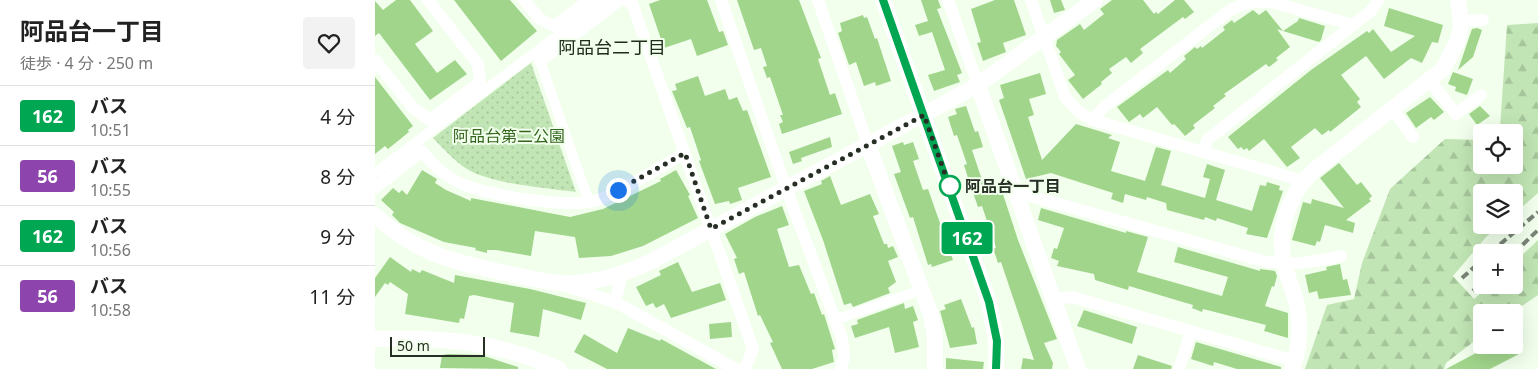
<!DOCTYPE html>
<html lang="ja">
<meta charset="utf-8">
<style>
body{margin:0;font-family:"Noto Sans","Noto Sans JP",sans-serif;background:#f2f2f2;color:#222;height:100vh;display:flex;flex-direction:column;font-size:19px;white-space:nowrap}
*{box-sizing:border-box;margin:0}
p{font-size:16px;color:#767676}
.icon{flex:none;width:28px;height:28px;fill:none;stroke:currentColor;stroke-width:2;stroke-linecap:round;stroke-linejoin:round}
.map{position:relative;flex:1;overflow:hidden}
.side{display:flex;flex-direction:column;background:#fff;width:375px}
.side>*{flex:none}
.badge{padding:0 10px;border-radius:4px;font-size:18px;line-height:32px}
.buttons{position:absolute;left:1098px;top:124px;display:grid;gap:10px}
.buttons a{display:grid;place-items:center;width:50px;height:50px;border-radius:5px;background:#fff;box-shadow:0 5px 20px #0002;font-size:25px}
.scale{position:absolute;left:15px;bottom:12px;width:95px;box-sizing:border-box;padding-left:5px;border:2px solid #272e25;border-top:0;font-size:14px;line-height:18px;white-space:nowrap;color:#272e25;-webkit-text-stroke:4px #f1ffec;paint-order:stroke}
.you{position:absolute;width:25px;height:25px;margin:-12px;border:4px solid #fff;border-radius:50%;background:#1a73e8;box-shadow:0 0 0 8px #1a73e833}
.map>.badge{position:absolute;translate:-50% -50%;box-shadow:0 0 0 2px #fff}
.round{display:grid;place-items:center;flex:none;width:52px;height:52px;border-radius:5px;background:#f2f2f2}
.head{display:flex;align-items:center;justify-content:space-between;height:85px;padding:0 20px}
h1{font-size:24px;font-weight:700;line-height:38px}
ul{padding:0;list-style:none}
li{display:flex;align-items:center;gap:15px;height:60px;padding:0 20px;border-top:1px solid #e0e0e0}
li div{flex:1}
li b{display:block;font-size:19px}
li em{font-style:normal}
li .badge{min-width:55px;font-weight:700;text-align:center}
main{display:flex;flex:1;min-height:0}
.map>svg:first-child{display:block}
.forest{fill:url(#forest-firs)}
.park{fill:url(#park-dots)}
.building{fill:#a1d58c}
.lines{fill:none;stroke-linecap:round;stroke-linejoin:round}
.pedestrian{stroke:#fff;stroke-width:10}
.minor{stroke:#fff;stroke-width:12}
.tertiary{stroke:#fff;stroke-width:16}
.rail{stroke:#798376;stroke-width:4;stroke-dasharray:8 4;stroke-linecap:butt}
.line-casing{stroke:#fff;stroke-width:11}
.line{stroke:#00a651;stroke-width:8}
.walk{stroke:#272e25;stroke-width:5;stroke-dasharray:0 9}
.stop-dot{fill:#fff;stroke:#00a651;stroke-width:2.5}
.labels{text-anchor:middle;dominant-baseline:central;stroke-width:4;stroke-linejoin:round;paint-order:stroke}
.park-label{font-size:16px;fill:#35651e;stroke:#f1ffec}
.stop-label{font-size:16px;font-weight:bold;fill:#272e25;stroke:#f1ffec;text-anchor:start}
.neighbourhood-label{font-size:18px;fill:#212d1c;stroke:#f1ffec}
</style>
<main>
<section class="side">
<div class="head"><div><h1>阿品台一丁目</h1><p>徒歩 · 4 分 · 250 m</p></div><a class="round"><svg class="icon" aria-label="heart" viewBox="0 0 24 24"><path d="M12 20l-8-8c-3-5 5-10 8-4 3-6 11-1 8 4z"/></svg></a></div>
<ul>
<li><span class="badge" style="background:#00a651;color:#fff">162</span><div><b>バス</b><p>10:51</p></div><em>4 分</em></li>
<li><span class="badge" style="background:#8e44ad;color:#fff">56</span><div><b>バス</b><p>10:55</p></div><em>8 分</em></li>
<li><span class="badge" style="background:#00a651;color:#fff">162</span><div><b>バス</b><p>10:56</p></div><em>9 分</em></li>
<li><span class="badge" style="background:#8e44ad;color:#fff">56</span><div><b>バス</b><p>10:58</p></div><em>11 分</em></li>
</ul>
</section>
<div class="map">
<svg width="1163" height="369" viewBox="0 0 1163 369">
<defs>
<pattern id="forest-firs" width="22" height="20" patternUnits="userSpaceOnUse" patternTransform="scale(1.25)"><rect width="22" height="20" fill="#c1e5b4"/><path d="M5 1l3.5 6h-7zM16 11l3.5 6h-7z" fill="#a6c59b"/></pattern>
<pattern id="park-dots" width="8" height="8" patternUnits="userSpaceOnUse" patternTransform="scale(1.25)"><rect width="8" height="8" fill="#c1e5b4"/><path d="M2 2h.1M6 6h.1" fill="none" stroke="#a6c59b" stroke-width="1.8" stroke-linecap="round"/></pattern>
</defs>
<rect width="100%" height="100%" fill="#f1ffec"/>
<path class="forest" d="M1163 23V193L1139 214V192H1106V225H1125L1111 237 1078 276 1099 299 1115 285H1139V263L1163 240V295L1138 312H1106V336L1071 363 1069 369H930L952 305 979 299 987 263 1015 189 1070 139 1106 140V165H1139V132H1121L1125 128 1132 25Z"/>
<path class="park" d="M156 63 201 192C172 188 116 184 92 169 79 161 68 148 58 138Z"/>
<path class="building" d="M21 0H35L58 31 40 44 62 73 80 60 92 74 55 100 4 33 0 36V1L8 10Z
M79 0H135L162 31 126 61Z
M285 0H332L344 32 348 31 353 45 322 56 316 39 289 48 274 4Z
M362 0H424L446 58 443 59 455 95 460 93 467 114 407 134 404 124 408 122 405 115H408L395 77 392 78 388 67 392 66 386 48 379 50Z
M546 0H563L566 8 562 9 587 73 582 75 585 82 559 91 553 75 570 70 557 32 544 36 540 25 553 21Z
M620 0H639L651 35 628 43 631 52 608 61 602 43 606 42 596 9Z
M675 0H686L690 10 679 13Z
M737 0H768L779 14 781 12 783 14 800 0H809L819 12 810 19 808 17 765 49 768 53 756 63 751 57 734 69 737 73 726 82 727 84 708 99 693 80 700 75 684 54 686 52 681 46 682 40 705 24 709 30 729 14 725 9Z
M1014 8 1068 25 1063 43 1057 42 1047 63 1036 58 1009 79 991 56 966 75 985 99 982 102 986 107 955 132 954 130 947 135 940 128 916 147 925 158 912 167 889 139 874 151 872 148 869 150 866 147 863 149 853 137 936 70 992 31 994 33 998 29 1016 52 1040 36 1009 26Z
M878 10 884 15 891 10 908 31 902 29 915 47 901 58 903 60 894 67 891 64 849 94 851 96 838 106 840 108 818 125 820 128 810 136 803 128 799 124 797 125 782 107 768 118 765 114 754 122 742 107 793 70 795 73 811 59 809 56 820 47 822 49 826 46 827 48 850 30 848 27 857 20 859 23Z
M488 15 489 18 492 17 500 39 502 38 516 81 501 86 500 82 489 86 481 62 474 65 463 33 467 31 465 23Z
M924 18 950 26 946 40 944 42 908 31 923 21Z
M1102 28 1107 30 1098 57 1083 70 1097 29Z
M1078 72 1098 79 1092 95 1080 91 1081 87 1073 84Z
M665 73 671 94 654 99 659 115 653 117 667 160 701 124 737 135 733 138 745 142 736 171 770 181 781 147 796 151 786 185 830 198 835 179 828 177 832 164 850 170 841 200 877 211 885 185 891 186 892 182 905 186 904 190 908 191 892 238 871 234 873 228 842 218 841 221 830 217 829 220 792 210 791 203 772 197 771 200 750 194 748 203 736 199 738 193 676 173 651 179 624 100 629 98 625 85Z
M323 76 330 96 350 89 354 100 362 97 368 111 372 110 396 177 363 188 367 200 355 204 354 201 340 204 324 161 326 160 315 127 312 128 297 91 302 90 300 84Z
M0 77 38 126 33 130 34 132 13 149 10 146 0 154Z
M1055 97 1069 112 1059 120 1056 117 1041 128 1031 113Z
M591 106 600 132 603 131 608 147 597 150 610 189 625 185 643 240 682 339 669 343 678 363 677 369H646L648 358 659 360 626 262 623 263 618 248H621L607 206 603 207 595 184 589 165 592 164 582 135 579 136 573 117 582 114 580 109Z
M1105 106 1115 116 1102 125 1094 114Z
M455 137 457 147 426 158 427 161 418 164 414 152Z
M528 142 529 145 538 142 544 159 538 161 548 190 553 189 578 260 557 267 556 264 553 265 538 217 535 218 519 174 526 172 517 146Z
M964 163 982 185 986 182 997 196 994 199 996 201 971 220 980 223 978 233 950 225 945 242 942 241 940 246 917 240 928 202 936 204 937 199 969 208 945 178Z
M47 170 62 179 60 183 71 190 96 201V198L195 217 228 209 286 181 285 179 301 170 315 195 313 196 323 218 268 246 236 256 204 258 200 237 160 231 156 256 121 250H112V253L100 250 101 248 69 242 25 223 17 215 19 212 6 200 18 188 24 193 27 190 32 195Z
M455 176 466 205 495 194 504 214 498 216 509 244H512L513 248 518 246 523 257 513 261 521 282 513 288 515 293 478 307 476 303 469 305 448 240 429 191 447 184 446 181Z
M407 206 414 225 402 229 414 267 424 265 436 294 439 293 447 315 449 314 460 349 457 350 459 362 437 369H407L395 343 398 342 385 315 383 316 369 272 364 274 359 259 362 258 350 234 380 217Z
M666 208 751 233V231L773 237 762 272 847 296 853 277 799 262 803 247 885 271V269L900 271 902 276 899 287 897 286 890 306 913 313V338L889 331 891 325 828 309 827 312 817 308 818 305 754 286 753 290 720 280 719 274 682 266 684 261 676 258 679 248 682 249 689 228 663 220Z
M15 257 36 272 37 269 45 273 47 270 79 283 80 275 155 289 211 303 206 320 168 309 164 337 135 332 139 303 99 295 94 296 89 319 85 318 84 323 30 314 33 294 15 282 13 285 10 283 0 297V278Z
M303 262 317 292 345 283 351 300 296 318 289 304 281 308 278 303 271 306 261 287 286 275 284 271Z
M965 264 968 280 972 279 976 295 944 299 942 291 934 293 930 275 952 270 951 267Z
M586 299 597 328 599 327 602 344 575 348 565 311 571 309 569 305Z
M529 303 530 309 538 306 543 320 538 322 544 347 520 353 514 327 480 338 476 326 483 324 482 320Z
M709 310 762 327 757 344 702 326Z
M356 322 357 337 335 339 334 324Z
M253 328 285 341 286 339 341 369H232L199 352 209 334 242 353Z
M821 342 906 367V369H862L839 362 838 366 816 359Z
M1116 345H1139L1144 354 1115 369H1071Z
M73 354 106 355 143 367V369L65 368 67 355Z
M763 355 797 366 796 369H758Z
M571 358 609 362 608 369H571Z"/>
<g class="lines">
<path class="pedestrian" d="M165 61 214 202
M0 173 230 0
M460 320 546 290"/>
<path class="minor" d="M149 0 165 19 179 26 214 0
M250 0 257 3 378 349 370 369
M346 0 411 188 467 338 469 358 466 369
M443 0 493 145
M573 0 603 85
M656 0 690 97 705 113 721 121 929 181
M1086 21 1108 20
M0 60 38 108 55 120 105 82 103 64 53 0
M165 61 245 0
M1055 81 1081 114 1106 95
M1018 110 1038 137
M717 120 730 106 854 11C869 2 883 0 900 3L978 25
M829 151 832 140 996 11 1003 0
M0 188 47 151C56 163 67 174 81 181 107 195 189 208 219 201 243 195 286 166 310 153
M641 192 888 261C916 266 939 262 966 256
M191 286 240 302 361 369
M679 299 697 297 920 361
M240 302 247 274
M804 369 816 331"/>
<path class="tertiary" d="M508 0 614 302 621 341V369
M603 85 703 369
M493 145 556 315 560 336V369
M0 215C43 256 84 263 140 275 160 279 180 285 200 283 227 281 252 273 277 261L603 85 720 0
M0 339C70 338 118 340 184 369
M917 369C924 350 926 331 923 312 921 295 913 280 909 263 902 229 913 196 938 171L1068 69 1083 40 1086 25 1083 0"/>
<path class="rail" d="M1116 252 1163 212
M1139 253 1163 230
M1087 278 1106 261
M1098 291 1106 283"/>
</g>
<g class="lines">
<g class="line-casing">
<path id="line" d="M508 0 614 302 622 341 621 369"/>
</g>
<use href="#line" class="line"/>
<path class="walk" d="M243 190 310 153 336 229 549 115 576 191 575 186"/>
</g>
<circle class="stop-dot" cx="575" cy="186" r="10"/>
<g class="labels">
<g class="park-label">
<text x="134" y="136">阿品台第二公園</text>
</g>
<g class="stop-label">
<text x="590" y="186">阿品台一丁目</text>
</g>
<g class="neighbourhood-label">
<text x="237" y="47">阿品台二丁目</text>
</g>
</g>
</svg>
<div class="buttons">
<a><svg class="icon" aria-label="locate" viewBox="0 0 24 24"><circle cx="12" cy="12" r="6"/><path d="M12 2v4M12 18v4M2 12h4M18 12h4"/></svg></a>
<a><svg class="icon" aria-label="layers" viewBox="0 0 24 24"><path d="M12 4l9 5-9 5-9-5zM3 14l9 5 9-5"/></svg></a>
<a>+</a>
<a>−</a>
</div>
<div class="scale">50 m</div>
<div class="you" style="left:243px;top:190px"></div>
<b class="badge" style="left:592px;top:238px;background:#00a651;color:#fff">162</b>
</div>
</main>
